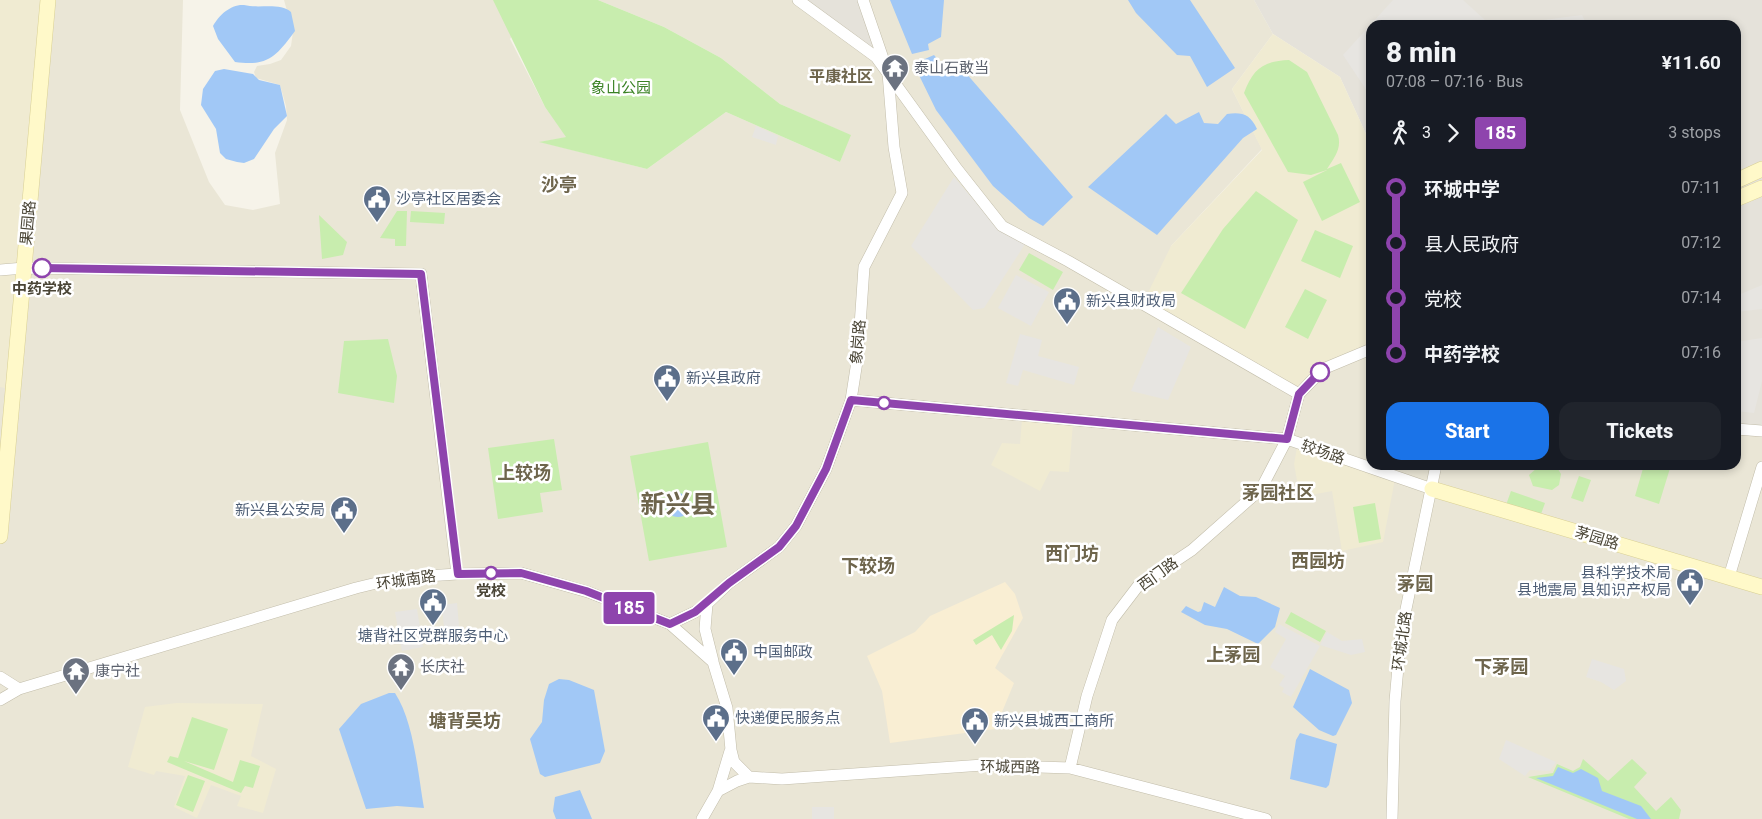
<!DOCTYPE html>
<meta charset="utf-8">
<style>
body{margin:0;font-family:Roboto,"Noto Sans SC",sans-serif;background:#20242c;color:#f1f3f6;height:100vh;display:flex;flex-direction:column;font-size:19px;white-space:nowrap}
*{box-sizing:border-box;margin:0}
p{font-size:16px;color:#9ea1a6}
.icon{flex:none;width:28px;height:28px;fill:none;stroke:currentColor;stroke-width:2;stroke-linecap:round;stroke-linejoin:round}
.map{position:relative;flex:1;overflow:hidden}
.drawer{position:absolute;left:1366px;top:20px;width:375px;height:450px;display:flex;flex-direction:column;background:#171b24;border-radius:15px;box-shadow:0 2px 8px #0003}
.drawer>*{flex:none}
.badge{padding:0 10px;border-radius:4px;font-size:18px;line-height:32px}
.map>.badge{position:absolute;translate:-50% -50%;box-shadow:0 0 0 2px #fff}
.legs{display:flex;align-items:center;gap:8px;height:55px;padding:0 20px;font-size:16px}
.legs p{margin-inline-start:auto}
.summary{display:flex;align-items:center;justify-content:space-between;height:85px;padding:0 20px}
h1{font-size:28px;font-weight:800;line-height:38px}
.cta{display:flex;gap:10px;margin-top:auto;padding:10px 20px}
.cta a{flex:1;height:58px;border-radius:15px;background:#1a73e8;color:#fff;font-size:20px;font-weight:800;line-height:58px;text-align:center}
.cta a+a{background:#20242c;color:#f1f3f6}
ul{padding:0 20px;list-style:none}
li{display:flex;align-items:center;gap:18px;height:55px;font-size:19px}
li i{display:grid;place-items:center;width:8px;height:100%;margin:0 6px;background:currentColor}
li i::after{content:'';width:12px;height:12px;margin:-6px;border:4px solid;border-radius:50%;background:#171b24}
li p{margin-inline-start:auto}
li:first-child i{background:linear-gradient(#0000 50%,currentColor 0)}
li:last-child i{background:linear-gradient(currentColor 50%,#0000 0)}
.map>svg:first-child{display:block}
.residential{fill:#eae6d6}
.commercial{fill:#f9eed3}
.industrial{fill:#e5e2da}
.education{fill:#f0ebd2}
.green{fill:#c8edae}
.parking{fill:#e7e5e1}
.water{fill:#a1c8f6}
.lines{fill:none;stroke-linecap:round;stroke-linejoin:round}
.street-casing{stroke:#c2bdaa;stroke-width:12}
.secondary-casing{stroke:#d9d095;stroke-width:16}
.street{stroke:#fff;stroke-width:11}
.secondary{stroke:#fff9c9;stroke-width:15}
.line-1-casing{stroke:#fff;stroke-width:11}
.line-1{stroke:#8e44ad;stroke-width:8}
.stop-1-dot{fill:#fff;stroke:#8e44ad;stroke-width:2.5}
.labels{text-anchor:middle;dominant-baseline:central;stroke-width:5;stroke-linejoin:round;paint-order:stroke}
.worship-label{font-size:15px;fill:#5b616d;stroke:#fff;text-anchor:start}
.park-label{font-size:15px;fill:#3a8224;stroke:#fff}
.service-label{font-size:15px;fill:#4e5e75;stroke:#fff;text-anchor:start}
.street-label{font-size:15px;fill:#4a4536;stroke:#fff}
.stop-label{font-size:15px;font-weight:bold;fill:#4a4536;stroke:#fff}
.neighbourhood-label{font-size:16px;font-weight:bold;fill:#6e654c;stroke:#fff}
.quarter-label{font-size:18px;font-weight:bold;fill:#6e654c;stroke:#fff}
.town-label{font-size:25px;font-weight:bold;fill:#6e654c;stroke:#fff}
</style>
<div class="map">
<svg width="1762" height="819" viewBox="0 0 1762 819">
<rect width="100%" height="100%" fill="#f6f3e9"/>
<path class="residential" d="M48 0H183L180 110 209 182 225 205 253 210 280 204 275 153 287 120 286 106 280 85 256 78 254 72 257 66 270 64 281 60 291 46 293 32 284 0H535L510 39 545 107 567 137 541 142 647 169 726 112 840 162 850 135 780 104 721 58 664 27 598 0H1254L1273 34 1232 89 1262 149 1171 246 1323 369 1371 349V465H1736V429L1762 431V819H0V270Z"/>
<path class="commercial" d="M1005 582 1015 594 1023 618 995 668 1014 683 995 729 890 743 882 691 867 656 915 632 930 616Z"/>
<path class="industrial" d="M798 0H863L888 73Z
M1254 0H1762V431L1736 429V25H1371V145L1340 77 1273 34Z"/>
<path class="education" d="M0 0H48L13 390 0 387Z
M1273 34 1340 77 1371 145V349L1323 369 1299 394 1142 305 1171 246 1262 150 1232 89Z
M1022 419 1073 423 1069 472 1050 471 1040 491 991 465 1002 443 1020 444Z
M1297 448 1395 479 1383 542 1342 551 1332 491 1300 497 1294 464Z
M177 703 263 704 251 756 276 769 263 813 237 806 241 796 211 785 197 818 174 807 185 776 156 771 154 775 128 767 145 707Z"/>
<path class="green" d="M493 0H598L664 27 721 58 780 104 851 135 840 162 726 112 647 169 539 142 566 137 545 107Z
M1289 60 1307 72 1338 135C1342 149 1334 158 1327 169L1341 163 1360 202 1322 221 1303 182 1327 170 1311 175 1288 172 1244 93C1253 69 1263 61 1289 60Z
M1256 191 1298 220 1245 329 1181 293 1223 229Z
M397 211H407L406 246H395V239L380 238Z
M411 211 445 213 444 224 410 222Z
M319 215 347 242 343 255 322 259Z
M1315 230 1353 246 1340 278 1301 261Z
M1029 253 1063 272 1053 290 1019 270Z
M1305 289 1327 300 1308 339 1285 327Z
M388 339 397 376 394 403 338 393 344 341Z
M554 439 562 490 540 493 543 512 498 519 488 448Z
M708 442 727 547 649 561 630 456Z
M1644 465H1671L1659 504 1635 496Z
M1538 467 1558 469 1561 474 1559 485 1552 490 1533 486 1529 475Z
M1579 476 1591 480 1583 502 1571 498Z
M1511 491 1545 503 1540 517 1506 505Z
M1375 503 1381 539 1359 543 1353 507Z
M1291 612 1326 631 1320 642 1285 623Z
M1014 615 1012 631 1001 650 992 635 976 645 973 640Z
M192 717 228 729 214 770 184 761 233 782 240 760 260 766 253 788 245 786 241 793 167 762 170 756 178 758Z
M1583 759 1608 781 1632 759 1647 773 1634 787 1656 811 1671 797 1681 810 1679 819H1629L1528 777 1553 773 1557 764 1573 771 1580 767Z
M188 775 205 781 193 812 176 805Z"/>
<path class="parking" d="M1393 0H1463L1485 20 1483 25H1371V97L1343 55Z
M1582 15 1587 25 1520 23Z
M756 126 778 136 776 145 752 137Z
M954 177 996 226 1027 241 984 308 973 310 911 246Z
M1016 275 1049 292 1031 326 998 308Z
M1762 285V309L1736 312V296Z
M1158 327 1191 347 1168 400 1131 391Z
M1020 334 1042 340 1038 356 1079 367 1074 385 1023 370 1018 386 1006 383Z
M1762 338V381L1754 413 1736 411V342Z
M457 603 460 638 445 640 442 605Z
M417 609 423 647 402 651 395 612Z
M1279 624 1320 646 1291 697 1282 692 1284 688 1279 685 1285 676 1270 667 1286 639 1275 632Z
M1327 632 1342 641 1362 639 1365 652 1351 655 1320 645Z
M1592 659 1624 669 1626 681 1614 690 1601 682 1586 677Z
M1506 740 1556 762 1550 771 1530 770 1525 776 1499 759Z
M812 807H834V819H812Z"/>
<path class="water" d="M890 0H944L941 37 928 44 929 50 912 54Z
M1128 0H1190L1235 68 1207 87 1190 56 1177 55 1136 13Z
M244 5C259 9 280 2 291 12L295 31C277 55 269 67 235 62L218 39 213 26C219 15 231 4 244 5Z
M934 55 945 68 953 72 959 65 1073 197 1043 226 1029 218 993 186 936 110 916 69 918 62Z
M224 69 253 74 259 80 280 85 287 116 274 129 254 159 244 163 237 162 226 159 220 153 216 129 201 105 203 89 215 71Z
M1199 112 1204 123 1218 124 1227 114C1242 112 1250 114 1257 129L1243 138 1157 235 1088 187 1166 114 1176 124Z
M666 505a12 12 0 1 1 24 0a12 12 0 1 1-24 0Z
M1224 587 1240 596 1256 597 1280 608 1275 627 1258 644 1227 629 1205 625 1181 612 1186 606 1198 612 1201 611 1204 602 1215 607Z
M1310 669 1349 690 1352 703 1336 735 1333 736 1319 730 1293 707Z
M559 679 569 680 594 690 605 751 600 763 545 777 540 774 530 739 542 722 544 700 549 684Z
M389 693H395C414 722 418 774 424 808L397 806 366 809 339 729 361 704Z
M1300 733 1337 744 1329 785 1326 788 1290 779 1296 740Z
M1558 767 1573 773 1581 769 1598 778 1602 791 1641 806 1651 819H1637L1536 778 1553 776Z
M580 790 592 819H556L553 811 555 797Z"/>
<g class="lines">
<g class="street-casing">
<path id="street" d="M798 0 876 57 957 169 1002 226 1068 261 1299 394
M0 270 24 268 421 274 457 574
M851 400 1287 439 1432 489
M1736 429 1762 431
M1729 577 1762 467
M707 604 705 629 713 661
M670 624 695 612 707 604 729 583 779 547 796 526 826 469 851 400 858 355 864 267 902 193 894 147 888 73 863 0
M0 677 19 689
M0 700 19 689 356 588 397 578 457 574 521 573 588 592 670 624 713 662 727 708 731 750 734 762 749 777
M1070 768 1087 696 1112 620 1138 586 1192 550 1261 489 1287 439 1299 394 1323 369 1371 349
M718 791 730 751
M702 819 718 791 737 781 749 777 782 779 983 765 1070 768 1266 819
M1392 819 1395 701 1401 633 1436 465"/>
</g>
<g class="secondary-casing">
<path id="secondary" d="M1736 181 1762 169
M1736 199 1762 188
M1432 489 1762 587
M0 536 48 0"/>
</g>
<use href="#street" class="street"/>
<use href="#secondary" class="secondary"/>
</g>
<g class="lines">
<g class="line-1-casing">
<path id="line-1" d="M42 268 421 274 458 574 521 573 586 591 670 624 695 612 729 583 779 547 796 526 826 469 851 400 1287 439 1299 394 1320 372"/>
</g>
<use href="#line-1" class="line-1"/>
</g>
<defs>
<g id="temple-pin" transform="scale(1.4375)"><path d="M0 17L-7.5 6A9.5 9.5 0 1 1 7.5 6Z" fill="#6b7280" stroke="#fff"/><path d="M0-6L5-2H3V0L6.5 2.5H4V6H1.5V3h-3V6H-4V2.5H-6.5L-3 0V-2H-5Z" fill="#fff"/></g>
<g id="civic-pin" transform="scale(1.4375)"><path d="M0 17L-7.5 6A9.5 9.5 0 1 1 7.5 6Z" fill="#5c6f8a" stroke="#fff"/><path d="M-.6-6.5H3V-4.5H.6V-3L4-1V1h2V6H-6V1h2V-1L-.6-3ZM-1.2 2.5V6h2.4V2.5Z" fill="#fff"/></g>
</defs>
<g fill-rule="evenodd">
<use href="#temple-pin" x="895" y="68"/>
<use href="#civic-pin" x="377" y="199"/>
<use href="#civic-pin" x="1067" y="301"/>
<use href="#civic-pin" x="667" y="378"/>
<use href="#civic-pin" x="344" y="510"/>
<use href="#civic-pin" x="1690" y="582"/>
<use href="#civic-pin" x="433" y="602"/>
<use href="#civic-pin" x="734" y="652"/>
<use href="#temple-pin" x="401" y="667"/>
<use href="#temple-pin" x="76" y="671"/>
<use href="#civic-pin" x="716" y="718"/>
<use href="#civic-pin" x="975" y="721"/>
</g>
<g class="stop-1-dot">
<circle cx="42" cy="268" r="9"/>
<circle cx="1320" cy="372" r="9"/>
<circle cx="884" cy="403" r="6"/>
<circle cx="491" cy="573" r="6"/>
</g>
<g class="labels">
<g class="worship-label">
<text x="914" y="68">泰山石敢当</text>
<text x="420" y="667">长庆社</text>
<text x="95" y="671">康宁社</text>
</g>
<g class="park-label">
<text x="621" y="88">象山公园</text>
</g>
<g class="service-label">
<text x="396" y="199">沙亭社区居委会</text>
<text x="1086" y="301">新兴县财政局</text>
<text x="686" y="378">新兴县政府</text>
<text x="325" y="510" text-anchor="end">新兴县公安局</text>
<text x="1671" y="573" text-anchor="end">县科学技术局<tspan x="1671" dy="17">县地震局 县知识产权局</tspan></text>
<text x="433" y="636" text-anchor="middle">塘背社区党群服务中心</text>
<text x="753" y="652">中国邮政</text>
<text x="735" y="718">快递便民服务点</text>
<text x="994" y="721">新兴县城西工商所</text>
</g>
<g class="street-label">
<text transform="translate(28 223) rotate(-85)">果园路</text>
<text transform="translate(858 342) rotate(-85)">象岗路</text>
<text transform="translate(1323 452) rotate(19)">较场路</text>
<text transform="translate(1597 538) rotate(17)">茅园路</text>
<text transform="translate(1158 574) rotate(-36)">西门路</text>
<text transform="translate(406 580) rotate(-8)">环城南路</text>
<text transform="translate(1402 641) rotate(-82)">环城北路</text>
<text transform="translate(1010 767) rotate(1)">环城西路</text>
</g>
<g class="stop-label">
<text x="42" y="289">中药学校</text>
<text x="491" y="591">党校</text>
</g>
<g class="neighbourhood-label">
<text x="841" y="76">平康社区</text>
</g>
<g class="quarter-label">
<text x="559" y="184">沙亭</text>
<text x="524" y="472">上较场</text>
<text x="1278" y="492">茅园社区</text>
<text x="1072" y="553">西门坊</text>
<text x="1318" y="560">西园坊</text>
<text x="868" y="565">下较场</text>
<text x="1415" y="583">茅园</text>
<text x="1233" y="654">上茅园</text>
<text x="1501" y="666">下茅园</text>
<text x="465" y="720">塘背吴坊</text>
</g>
<g class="town-label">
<text x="678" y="504">新兴县</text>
</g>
</g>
</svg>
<b class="badge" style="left:629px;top:608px;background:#8e44ad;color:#fff">185</b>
<section class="drawer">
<div class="summary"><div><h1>8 min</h1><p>07:08 – 07:16 · Bus</p></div><b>¥11.60</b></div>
<div class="legs"><svg class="icon" aria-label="walk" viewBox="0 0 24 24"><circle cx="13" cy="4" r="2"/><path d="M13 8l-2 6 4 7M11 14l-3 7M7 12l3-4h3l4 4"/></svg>3<svg class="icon" aria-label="forward" viewBox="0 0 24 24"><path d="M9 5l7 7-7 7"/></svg><b class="badge" style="background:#8e44ad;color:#fff">185</b><p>3 stops</p></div>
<ul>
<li><i style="color:#8e44ad"></i><b>环城中学</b><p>07:11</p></li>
<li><i style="color:#8e44ad"></i><span>县人民政府</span><p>07:12</p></li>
<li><i style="color:#8e44ad"></i><span>党校</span><p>07:14</p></li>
<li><i style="color:#8e44ad"></i><b>中药学校</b><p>07:16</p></li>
</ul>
<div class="cta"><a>Start</a><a>Tickets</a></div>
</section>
</div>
